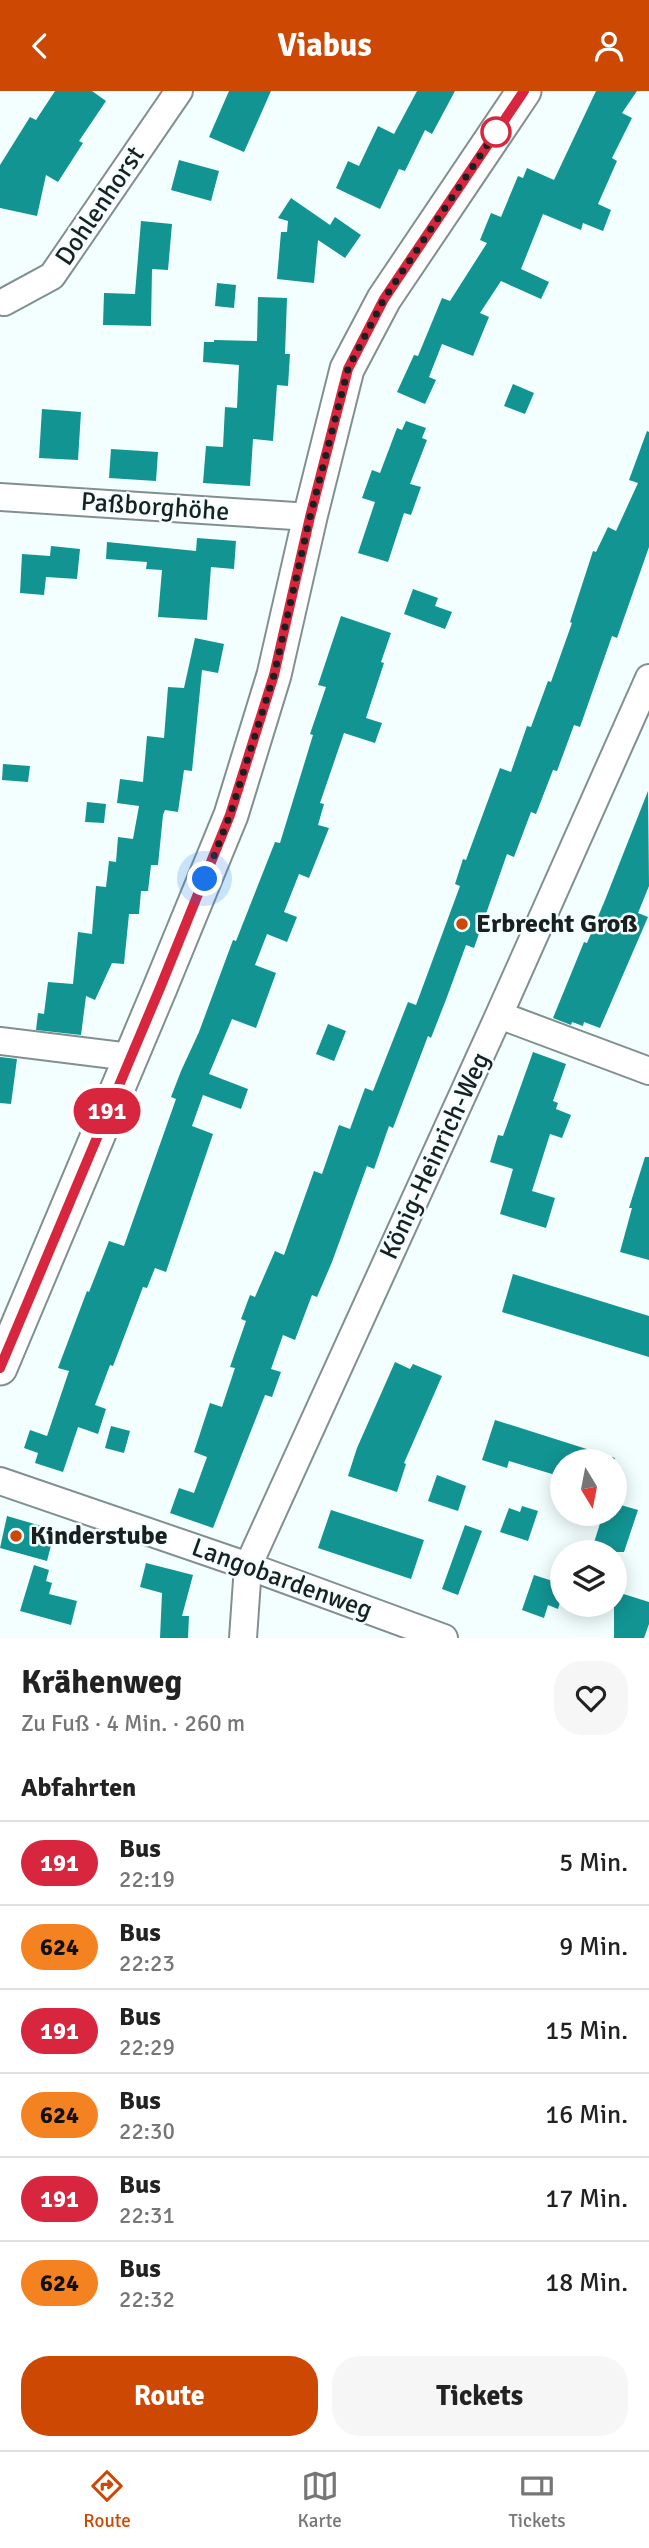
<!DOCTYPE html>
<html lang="de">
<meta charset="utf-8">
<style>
body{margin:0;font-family:Signika,sans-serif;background:#f6f6f6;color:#222;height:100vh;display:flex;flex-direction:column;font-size:26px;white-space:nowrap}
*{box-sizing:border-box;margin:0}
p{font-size:23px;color:#767676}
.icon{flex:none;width:38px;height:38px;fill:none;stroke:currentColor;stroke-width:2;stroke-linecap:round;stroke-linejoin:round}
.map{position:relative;height:1547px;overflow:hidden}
.sheet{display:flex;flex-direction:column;background:#fff;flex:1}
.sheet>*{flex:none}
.badge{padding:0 14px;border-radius:23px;font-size:24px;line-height:46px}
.needle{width:46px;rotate:170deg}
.fabs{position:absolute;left:550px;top:1358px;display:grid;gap:14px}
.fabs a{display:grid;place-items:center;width:77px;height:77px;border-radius:50%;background:#fff;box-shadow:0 4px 18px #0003;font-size:35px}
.you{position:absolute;width:35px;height:35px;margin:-18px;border:5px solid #fff;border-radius:50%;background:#1a73e8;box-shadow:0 0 0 10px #1a73e833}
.map>.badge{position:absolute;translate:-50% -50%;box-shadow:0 0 0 4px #fff}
h2{padding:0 21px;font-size:26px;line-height:63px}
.round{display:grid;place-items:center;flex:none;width:74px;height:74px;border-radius:28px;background:#f6f6f6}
.summary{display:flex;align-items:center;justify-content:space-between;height:119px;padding:0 21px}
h1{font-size:33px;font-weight:700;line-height:52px}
.button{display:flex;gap:14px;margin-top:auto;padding:14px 21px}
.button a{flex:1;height:80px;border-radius:28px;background:#cd4803;color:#fff;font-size:28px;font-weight:700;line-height:80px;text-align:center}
.button a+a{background:#f6f6f6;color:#222}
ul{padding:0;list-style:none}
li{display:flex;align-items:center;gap:21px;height:84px;padding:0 21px;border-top:2px solid #e0e0e0}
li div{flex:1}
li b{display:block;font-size:26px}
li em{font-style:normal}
li .badge{min-width:77px;font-weight:700;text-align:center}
header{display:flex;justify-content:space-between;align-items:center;height:91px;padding:0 21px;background:#cd4803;color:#fff;font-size:32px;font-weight:700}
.dock{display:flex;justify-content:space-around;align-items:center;height:98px;border-top:2px solid #e0e0e0;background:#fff;font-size:19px;color:#767676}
.dock a{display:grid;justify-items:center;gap:4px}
.dock .on{color:#cd4803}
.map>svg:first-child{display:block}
.building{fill:#129492}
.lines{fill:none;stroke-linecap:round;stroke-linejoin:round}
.minor-casing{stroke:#81908f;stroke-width:30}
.major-casing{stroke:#81908f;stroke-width:37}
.minor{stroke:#fff;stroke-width:26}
.major{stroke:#fff;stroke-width:33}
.line-casing{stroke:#fff;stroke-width:16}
.line{stroke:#d7263d;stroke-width:10}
.walk{stroke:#1a201f;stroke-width:7;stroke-dasharray:0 12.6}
.stop-dot{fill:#fff;stroke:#d7263d;stroke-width:3.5}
.poi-dot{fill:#cd4803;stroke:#f2fffe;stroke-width:2.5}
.labels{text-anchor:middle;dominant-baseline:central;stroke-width:5;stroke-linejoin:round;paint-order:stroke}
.street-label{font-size:26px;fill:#1a201f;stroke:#f2fffe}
.poi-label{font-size:26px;font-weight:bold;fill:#1a201f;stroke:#f2fffe;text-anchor:start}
</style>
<header><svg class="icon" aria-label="back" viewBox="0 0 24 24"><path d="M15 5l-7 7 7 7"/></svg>Viabus<svg class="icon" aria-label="person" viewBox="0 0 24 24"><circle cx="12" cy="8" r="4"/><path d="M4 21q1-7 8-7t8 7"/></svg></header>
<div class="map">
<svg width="649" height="1547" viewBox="0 0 649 1547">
<rect width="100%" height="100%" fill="#f2fffe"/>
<path class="building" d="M55 0H92L106 10 79 50 83 52 58 91 46 84 37 125 0 117V74L30 26 36 29Z
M229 0H271L244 61 209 46Z
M417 0H455L432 43 425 39 405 80 399 78 380 118 336 97 348 70 359 75 378 35 394 43Z
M596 0H637L622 22 632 27 612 67 617 70 598 113 611 119 603 140 583 132 581 139 543 123 521 178 549 191 541 208 501 190 480 222 489 226 473 265 442 253 429 286 436 289 425 313 397 301 414 264 418 265 442 207 450 210 487 152 480 149 491 122 501 126 518 85 523 87 527 77 554 89Z
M179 69 219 80 211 110 171 99Z
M291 107 330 134 335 126 361 144 345 167 318 149 314 192 277 188 281 141H287L288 130 278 127Z
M141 130 172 133 168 179 152 178 151 235 103 234 104 202 135 203Z
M217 192 236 194 234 217 215 215Z
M258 206 287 207 285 263H290L288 295 277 294 273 350 253 348 250 395 203 392 206 355 223 356 225 316 237 317 239 274 203 271 204 251H214V249L257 250Z
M513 293 534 302 525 323 504 315Z
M42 318 81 321 78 369 39 367Z
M406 330 426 337 422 347 427 349 410 393 421 396 411 424 404 422 388 471 358 462 375 411 362 407 372 379 380 382 397 337 402 339Z
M647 340 649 341V456L617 547 612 545 580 636 574 634 557 680 553 679 536 723 531 721 514 766 507 763 474 857 466 854 447 906 431 947 428 945 393 1037 389 1035 374 1078 367 1075 332 1171 317 1206 312 1204 295 1249 283 1244 271 1278 281 1281 272 1306 265 1304 213 1437 170 1422 179 1397 194 1402 207 1366 194 1361 210 1312 222 1316 235 1277 230 1276 246 1230 241 1228 250 1204 255 1206 275 1160 284 1164 314 1080 322 1083 339 1034 350 1038 365 997 373 1000 408 911 416 914 460 795 455 793 463 768 466 769 500 677 511 681 527 635 531 636 548 590 551 591 572 532 570 531 593 460 596 461 608 436 616 440 638 392 629 389Z
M111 358 158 361 156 390 109 387Z
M197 447 236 450 234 478 211 476 207 529 158 526 162 479 146 478 147 471 106 468 107 451 196 460Z
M51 455 80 458 77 488 46 486 44 504 20 502 22 463 50 465Z
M413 498 438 507 435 515 452 521 445 538 404 523Z
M341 525 391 542 381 571 384 572 366 627 382 632 375 652 344 642 320 712 324 713 318 734 329 737 309 787 299 783 284 821 297 826 287 851 267 843 255 874 276 882 256 937 232 928 209 983 248 998 241 1018 203 1004 192 1035 213 1043 166 1181 155 1177 147 1197 143 1196 113 1275 110 1274 95 1314 106 1318 98 1343 78 1336 63 1381 35 1372 38 1362 24 1357 30 1339 47 1345 69 1280 58 1277 87 1200 89 1201 109 1150 124 1155 176 1008 171 1006 181 980 199 941 233 849 236 850 275 751 280 752 313 644 310 643 326 596 318 594Z
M195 547 224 553 218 582 202 579 192 680 184 679 178 721 165 719 163 724 158 774H151L148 800H141L139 823H129L124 873 112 872 95 909 86 905 81 944 36 939 38 922 44 923 48 891 73 893 78 841 92 843 96 795 106 796 109 770 116 771 118 746 133 748 139 715 117 712 120 688 143 691 147 645 164 647 168 596 184 597Z
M3 673 30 675 28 691 2 689Z
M648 700 649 795 638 822 648 826 600 937 584 931 583 935 572 931 571 934 553 927 584 851 587 852 605 809Z
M87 711 106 713 104 732 85 731Z
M328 933 346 940 334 970 316 963Z
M533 961 566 973 553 1010 558 1012 556 1018 571 1024 562 1047 550 1043 532 1100 555 1107 546 1137 500 1123 513 1078 490 1071 498 1044 503 1045Z
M0 966 17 968 11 1013 0 1012Z
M645 1066H649V1169L620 1161 632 1117H629Z
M513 1183 649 1225V1266L502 1221Z
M395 1271 410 1278 413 1273 442 1285 404 1372 406 1373 397 1401 348 1385 357 1357Z
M495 1329 615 1367 614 1370H562V1386L509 1370 507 1377 482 1369Z
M111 1335 130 1340 124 1362 105 1357Z
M437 1384 466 1395 458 1420 428 1410Z
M614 1412 638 1419 624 1461H591L603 1423H614Z
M522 1415 538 1420 528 1450 500 1441 509 1417 520 1421Z
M331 1419 424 1449 411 1488 318 1457Z
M7 1425 55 1439 47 1470 0 1457Z
M465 1434 482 1440 458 1504 442 1498Z
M146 1472 193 1484 182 1525H189L188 1547H160L162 1502 140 1496Z
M34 1474 49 1479 46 1490 52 1492 49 1503 77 1510 71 1534 20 1520Z
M534 1484 562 1493V1505L558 1518 548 1514 544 1527 522 1519Z
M614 1500 649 1511V1533L644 1547H614Z"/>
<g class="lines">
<g class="minor-casing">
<path id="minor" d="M4 211 52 185 179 0
M0 406 310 426
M499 924 649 980
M0 950 130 966
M0 1390 248 1475 444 1547
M243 1547 248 1475 499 924 649 587"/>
</g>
<g class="major-casing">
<path id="major" d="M0 1277 160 897 231 724 274 584 310 426 347 278 384 208 524 0"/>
</g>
<use href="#minor" class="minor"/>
<use href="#major" class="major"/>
</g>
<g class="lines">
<g class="line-casing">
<path id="line" d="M0 1277 160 897 230 724 274 584 310 426 348 278 384 208 524 0"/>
</g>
<use href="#line" class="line"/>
<path class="walk" d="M205 788 230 724 274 584 310 426 348 278 384 208 496 41"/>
</g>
<circle class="stop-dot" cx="496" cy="41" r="14"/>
<g class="poi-dot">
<circle cx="462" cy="833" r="7"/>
<circle cx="16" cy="1445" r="7"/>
</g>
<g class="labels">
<g class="street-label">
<text transform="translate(100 115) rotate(-56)">Dohlenhorst</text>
<text transform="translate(155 416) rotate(4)">Paßborghöhe</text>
<text transform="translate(435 1065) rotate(-65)">König-Heinrich-Weg</text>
<text transform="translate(282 1488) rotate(20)">Langobardenweg</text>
</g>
<g class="poi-label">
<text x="476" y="833">Erbrecht Groß</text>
<text x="30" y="1445">Kinderstube</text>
</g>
</g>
</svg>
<div class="fabs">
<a><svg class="needle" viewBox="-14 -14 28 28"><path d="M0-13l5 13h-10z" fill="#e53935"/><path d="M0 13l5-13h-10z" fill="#767676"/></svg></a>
<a><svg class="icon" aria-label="layers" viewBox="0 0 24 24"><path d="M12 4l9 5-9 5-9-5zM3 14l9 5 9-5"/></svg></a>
</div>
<div class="you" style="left:205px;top:788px"></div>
<b class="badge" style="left:107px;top:1020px;background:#d7263d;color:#fff">191</b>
</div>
<section class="sheet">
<div class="summary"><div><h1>Krähenweg</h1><p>Zu Fuß · 4 Min. · 260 m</p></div><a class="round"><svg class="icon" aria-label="heart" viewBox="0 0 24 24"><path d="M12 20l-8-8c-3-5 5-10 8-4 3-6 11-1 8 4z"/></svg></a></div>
<h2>Abfahrten</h2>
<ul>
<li><span class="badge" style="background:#d7263d;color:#fff">191</span><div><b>Bus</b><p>22:19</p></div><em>5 Min.</em></li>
<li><span class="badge" style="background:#f58220;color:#111">624</span><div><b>Bus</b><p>22:23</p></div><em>9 Min.</em></li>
<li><span class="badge" style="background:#d7263d;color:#fff">191</span><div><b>Bus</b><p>22:29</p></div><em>15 Min.</em></li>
<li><span class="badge" style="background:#f58220;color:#111">624</span><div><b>Bus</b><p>22:30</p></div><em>16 Min.</em></li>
<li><span class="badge" style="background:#d7263d;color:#fff">191</span><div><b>Bus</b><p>22:31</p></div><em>17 Min.</em></li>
<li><span class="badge" style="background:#f58220;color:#111">624</span><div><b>Bus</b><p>22:32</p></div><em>18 Min.</em></li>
</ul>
<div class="button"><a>Route</a><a>Tickets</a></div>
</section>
<nav class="dock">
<a class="on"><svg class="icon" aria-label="directions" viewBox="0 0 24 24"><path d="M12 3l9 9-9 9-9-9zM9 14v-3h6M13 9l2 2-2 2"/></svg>Route</a>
<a><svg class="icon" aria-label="map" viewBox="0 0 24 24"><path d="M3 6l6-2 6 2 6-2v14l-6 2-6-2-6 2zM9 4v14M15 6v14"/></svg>Karte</a>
<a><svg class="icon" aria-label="tickets" viewBox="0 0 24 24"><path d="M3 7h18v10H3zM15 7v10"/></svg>Tickets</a>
</nav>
